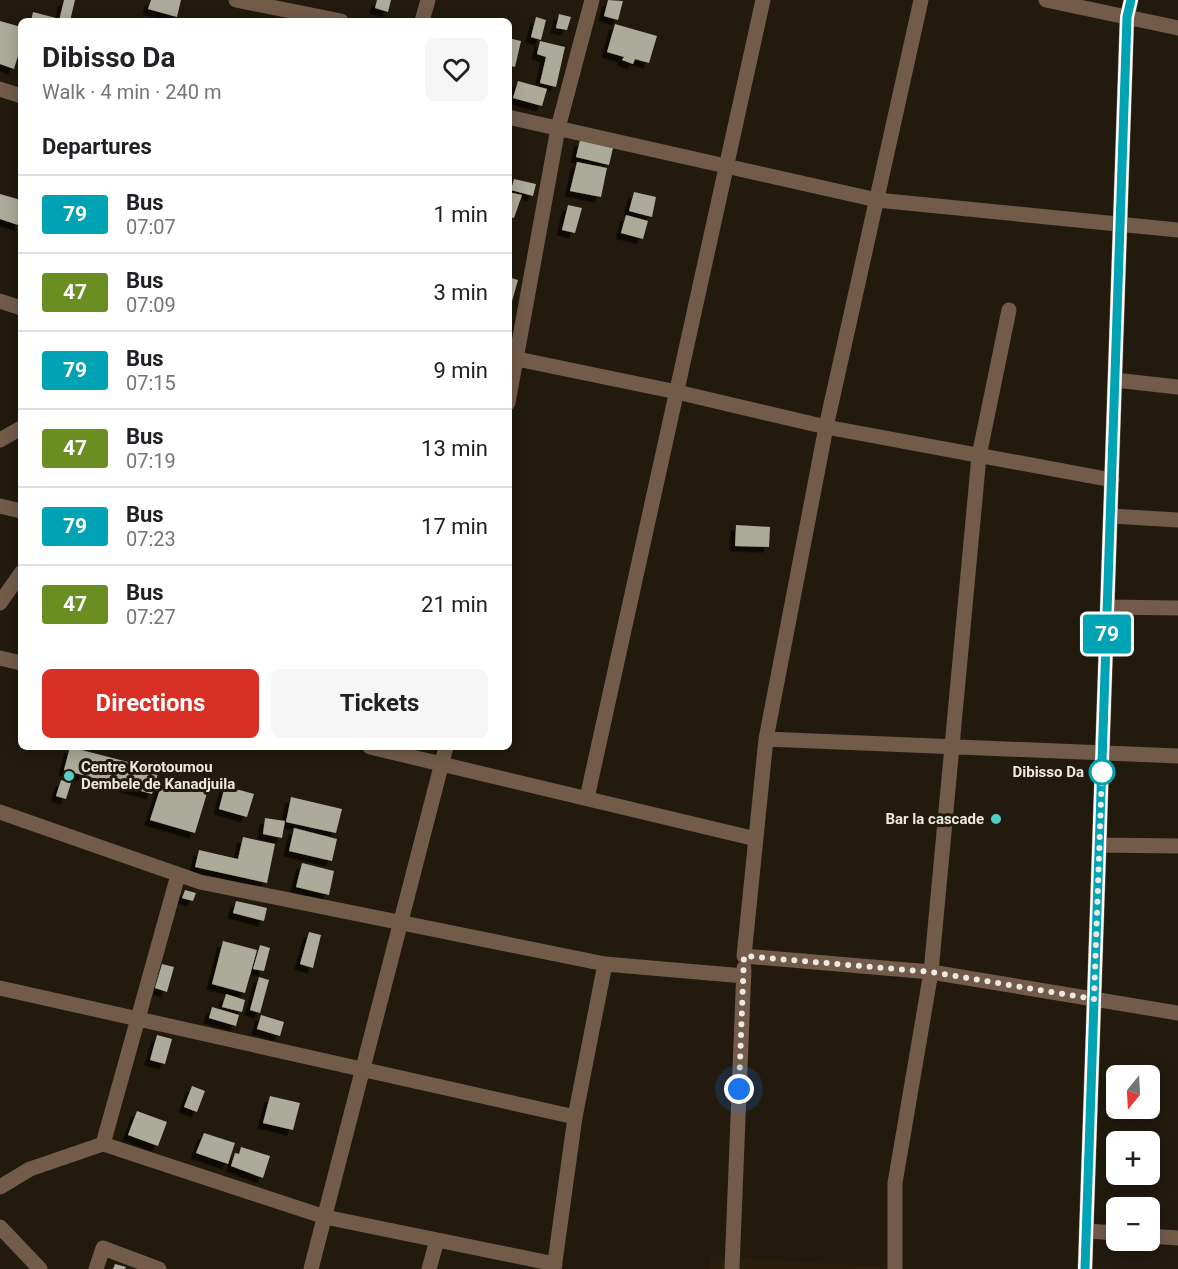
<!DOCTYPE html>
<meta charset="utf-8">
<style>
body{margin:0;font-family:Roboto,sans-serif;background:#f6f6f6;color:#202124;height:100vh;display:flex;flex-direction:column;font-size:22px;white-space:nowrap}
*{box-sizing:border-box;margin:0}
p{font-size:20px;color:#757577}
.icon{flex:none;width:33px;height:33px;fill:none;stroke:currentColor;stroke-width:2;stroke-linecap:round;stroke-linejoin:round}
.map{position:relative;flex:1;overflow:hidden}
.side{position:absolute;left:18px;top:18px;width:494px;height:732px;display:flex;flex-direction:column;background:#fff;border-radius:9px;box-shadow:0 3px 15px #0003}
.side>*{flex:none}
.badge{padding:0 12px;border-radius:4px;font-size:21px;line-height:39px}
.needle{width:39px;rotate:198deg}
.tools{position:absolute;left:1106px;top:1065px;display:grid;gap:12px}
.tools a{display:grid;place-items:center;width:54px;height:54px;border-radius:9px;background:#fff;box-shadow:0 3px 15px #0003;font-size:30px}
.you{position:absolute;width:30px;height:30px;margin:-15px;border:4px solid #fff;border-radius:50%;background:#1a73e8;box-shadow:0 0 0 9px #1a73e833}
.map>.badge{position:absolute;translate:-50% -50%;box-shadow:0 0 0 3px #fff}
h2{padding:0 24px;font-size:22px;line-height:54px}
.round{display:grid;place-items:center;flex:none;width:63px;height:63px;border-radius:9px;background:#f6f6f6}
.head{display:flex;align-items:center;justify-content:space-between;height:102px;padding:0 24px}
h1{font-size:28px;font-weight:700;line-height:45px}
.cta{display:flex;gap:12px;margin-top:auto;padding:12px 24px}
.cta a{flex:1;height:69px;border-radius:9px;background:#d93025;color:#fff;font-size:24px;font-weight:700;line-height:69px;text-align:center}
.cta a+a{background:#f6f6f6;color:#202124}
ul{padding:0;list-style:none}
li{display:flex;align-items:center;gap:18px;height:78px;padding:0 24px;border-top:2px solid #e0e0e0}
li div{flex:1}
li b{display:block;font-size:22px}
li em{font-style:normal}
li .badge{min-width:66px;font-weight:700;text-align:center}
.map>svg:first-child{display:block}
.built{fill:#291e0b}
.building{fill:#acaa98;filter:url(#shadow)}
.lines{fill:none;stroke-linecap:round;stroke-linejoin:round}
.street{stroke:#735b49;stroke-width:15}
.line-casing{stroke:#fff;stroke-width:14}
.line{stroke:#00a3b4;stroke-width:9}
.walk{stroke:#ede8e0;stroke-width:6;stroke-dasharray:0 10.8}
.stop-dot{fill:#fff;stroke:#00a3b4;stroke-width:3}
.poi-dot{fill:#55cec5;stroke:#211a0d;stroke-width:2}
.labels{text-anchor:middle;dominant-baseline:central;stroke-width:6;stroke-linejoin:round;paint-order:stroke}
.poi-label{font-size:15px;font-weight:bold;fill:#ede8e0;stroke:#211a0d;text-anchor:start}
.stop-label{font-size:15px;font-weight:bold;fill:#ede8e0;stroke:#211a0d;text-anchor:end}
</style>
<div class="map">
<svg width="1178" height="1269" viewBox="0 0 1178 1269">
<defs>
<filter id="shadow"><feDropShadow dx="-5.5" dy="5.5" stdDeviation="0" flood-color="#0009"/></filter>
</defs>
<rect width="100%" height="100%" fill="#211a0d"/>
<path class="built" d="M710 1256 889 1267V1269H709Z"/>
<path class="building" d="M64 0H75L70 21H59Z
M151 0H181L177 17 148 9Z
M377 0H391L388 12 375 8Z
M608 0 623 1 618 20 604 16Z
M33 12 56 18V21H31Z
M559 14 571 17 567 30 556 28Z
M536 17 546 20 541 40 531 37Z
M0 21 21 27V46L14 69 0 64Z
M615 24 657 36 649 63 635 59 633 64 622 60 624 57 607 52Z
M508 38 521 41 515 67 508 65Z
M540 41 565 47 556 87 540 83 546 57 537 54Z
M518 81 547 89 542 106 513 98Z
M580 140 613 148 609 165 576 157Z
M577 162 607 168 601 197 570 191Z
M514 179 536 184 533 196 511 190Z
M508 192 522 195 514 218 508 217Z
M634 192 656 197 652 217 629 211Z
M0 194 21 200V226L0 219Z
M568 205 582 208 575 233 562 230Z
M626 215 648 221 643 239 621 233Z
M508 277 518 280 509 312 508 311Z
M736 525 770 527 769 547 735 546Z
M70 747 159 770 152 794 64 770Z
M164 777 208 790 195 833 150 820Z
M61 780 71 783 66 799 56 796Z
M225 786 254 794 247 817 219 809Z
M291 797 342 809 336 833 286 822Z
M265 818 285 821 282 838 263 834Z
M294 828 337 839 332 861 289 851Z
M243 837 275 844 267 883 195 867 199 850 238 859Z
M302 863 334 871 329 895 296 887Z
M185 890 196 893 193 901 182 898Z
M236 901 267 908 264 921 233 913Z
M309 932 321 935 313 968 300 964Z
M223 941 257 950 245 993 212 984Z
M260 945 270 948 264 971 253 969Z
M162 964 174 967 167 992 155 988Z
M259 977 269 980 260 1013 250 1010Z
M226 994 245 1000 242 1012 222 1007Z
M212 1007 239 1015 236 1026 209 1018Z
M261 1015 284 1022 280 1036 257 1029Z
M157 1035 172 1039 165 1064 150 1060Z
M192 1086 205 1091 197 1112 184 1107Z
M270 1096 300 1103 293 1130 263 1123Z
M137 1111 167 1122 158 1146 128 1135Z
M204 1133 235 1143 228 1164 196 1153Z
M241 1147 270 1156 263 1178 231 1166 235 1153 239 1154Z
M115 1264 126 1267 125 1269H113Z"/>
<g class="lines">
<path class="street" d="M236 0 341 21
M921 0 826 427 766 739 744 956 931 972 1178 1013
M1046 0 1178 28
M422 21 428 0
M0 89 21 96
M508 117 877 200 1178 230
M0 301 21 308
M508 357 677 392 826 427 1112 480
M1115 380 1178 387
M508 403 558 128 592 0
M0 440 21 428
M0 506 21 511
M1111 516 1178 520
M0 603 21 573
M1108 607 1178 608
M0 658 21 663
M766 739 1178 756
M370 747 756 839
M587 798 763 0
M0 812 200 882 605 964 744 976
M1099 845 1178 846
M0 988 575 1117
M103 1144 178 875
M0 1187 30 1169 103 1144 325 1217 555 1264
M0 1227 40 1269
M1087 1231 1116 1233
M1149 1236 1178 1238
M96 1269 103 1248 159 1269
M311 1269 446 747
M429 1269 437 1240
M554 1269 575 1117 605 964
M732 1269 744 968
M895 1269V1183L931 972 979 456 1009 310
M1085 1269 1127 17 1131 0"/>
</g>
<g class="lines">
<g class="line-casing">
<path id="line" d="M1085 1269 1127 17 1131 0"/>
</g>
<use href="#line" class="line"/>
<path class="walk" d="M739 1089 744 956 931 972 1094 999 1102 772"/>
</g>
<circle class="stop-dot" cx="1102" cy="772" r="12"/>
<g class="poi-dot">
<circle cx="69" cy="776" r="6"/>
<circle cx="996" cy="819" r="6"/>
</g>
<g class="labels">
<g class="poi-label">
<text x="81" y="767">Centre Korotoumou<tspan x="81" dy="17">Dembele de Kanadjuila</tspan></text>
<text x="984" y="819" text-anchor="end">Bar la cascade</text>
</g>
<g class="stop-label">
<text x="1084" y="772">Dibisso Da</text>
</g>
</g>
</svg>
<div class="tools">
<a><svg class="needle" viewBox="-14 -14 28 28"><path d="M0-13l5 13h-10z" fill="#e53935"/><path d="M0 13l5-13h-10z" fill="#757577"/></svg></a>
<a>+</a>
<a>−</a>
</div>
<div class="you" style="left:739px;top:1089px"></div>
<b class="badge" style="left:1107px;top:634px;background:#00a3b4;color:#fff">79</b>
<section class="side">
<div class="head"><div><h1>Dibisso Da</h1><p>Walk · 4 min · 240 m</p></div><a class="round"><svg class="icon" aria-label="heart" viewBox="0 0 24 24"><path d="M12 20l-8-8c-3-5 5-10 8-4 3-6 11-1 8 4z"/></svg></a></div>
<h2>Departures</h2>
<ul>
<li><span class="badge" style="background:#00a3b4;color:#fff">79</span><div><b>Bus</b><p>07:07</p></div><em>1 min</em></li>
<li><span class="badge" style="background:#6b8e23;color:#fff">47</span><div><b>Bus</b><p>07:09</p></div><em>3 min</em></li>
<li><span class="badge" style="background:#00a3b4;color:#fff">79</span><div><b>Bus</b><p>07:15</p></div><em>9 min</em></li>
<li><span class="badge" style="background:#6b8e23;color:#fff">47</span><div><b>Bus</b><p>07:19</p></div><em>13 min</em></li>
<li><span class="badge" style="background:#00a3b4;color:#fff">79</span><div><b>Bus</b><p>07:23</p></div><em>17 min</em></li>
<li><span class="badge" style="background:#6b8e23;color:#fff">47</span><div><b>Bus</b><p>07:27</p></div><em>21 min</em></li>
</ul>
<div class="cta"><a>Directions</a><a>Tickets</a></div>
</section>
</div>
